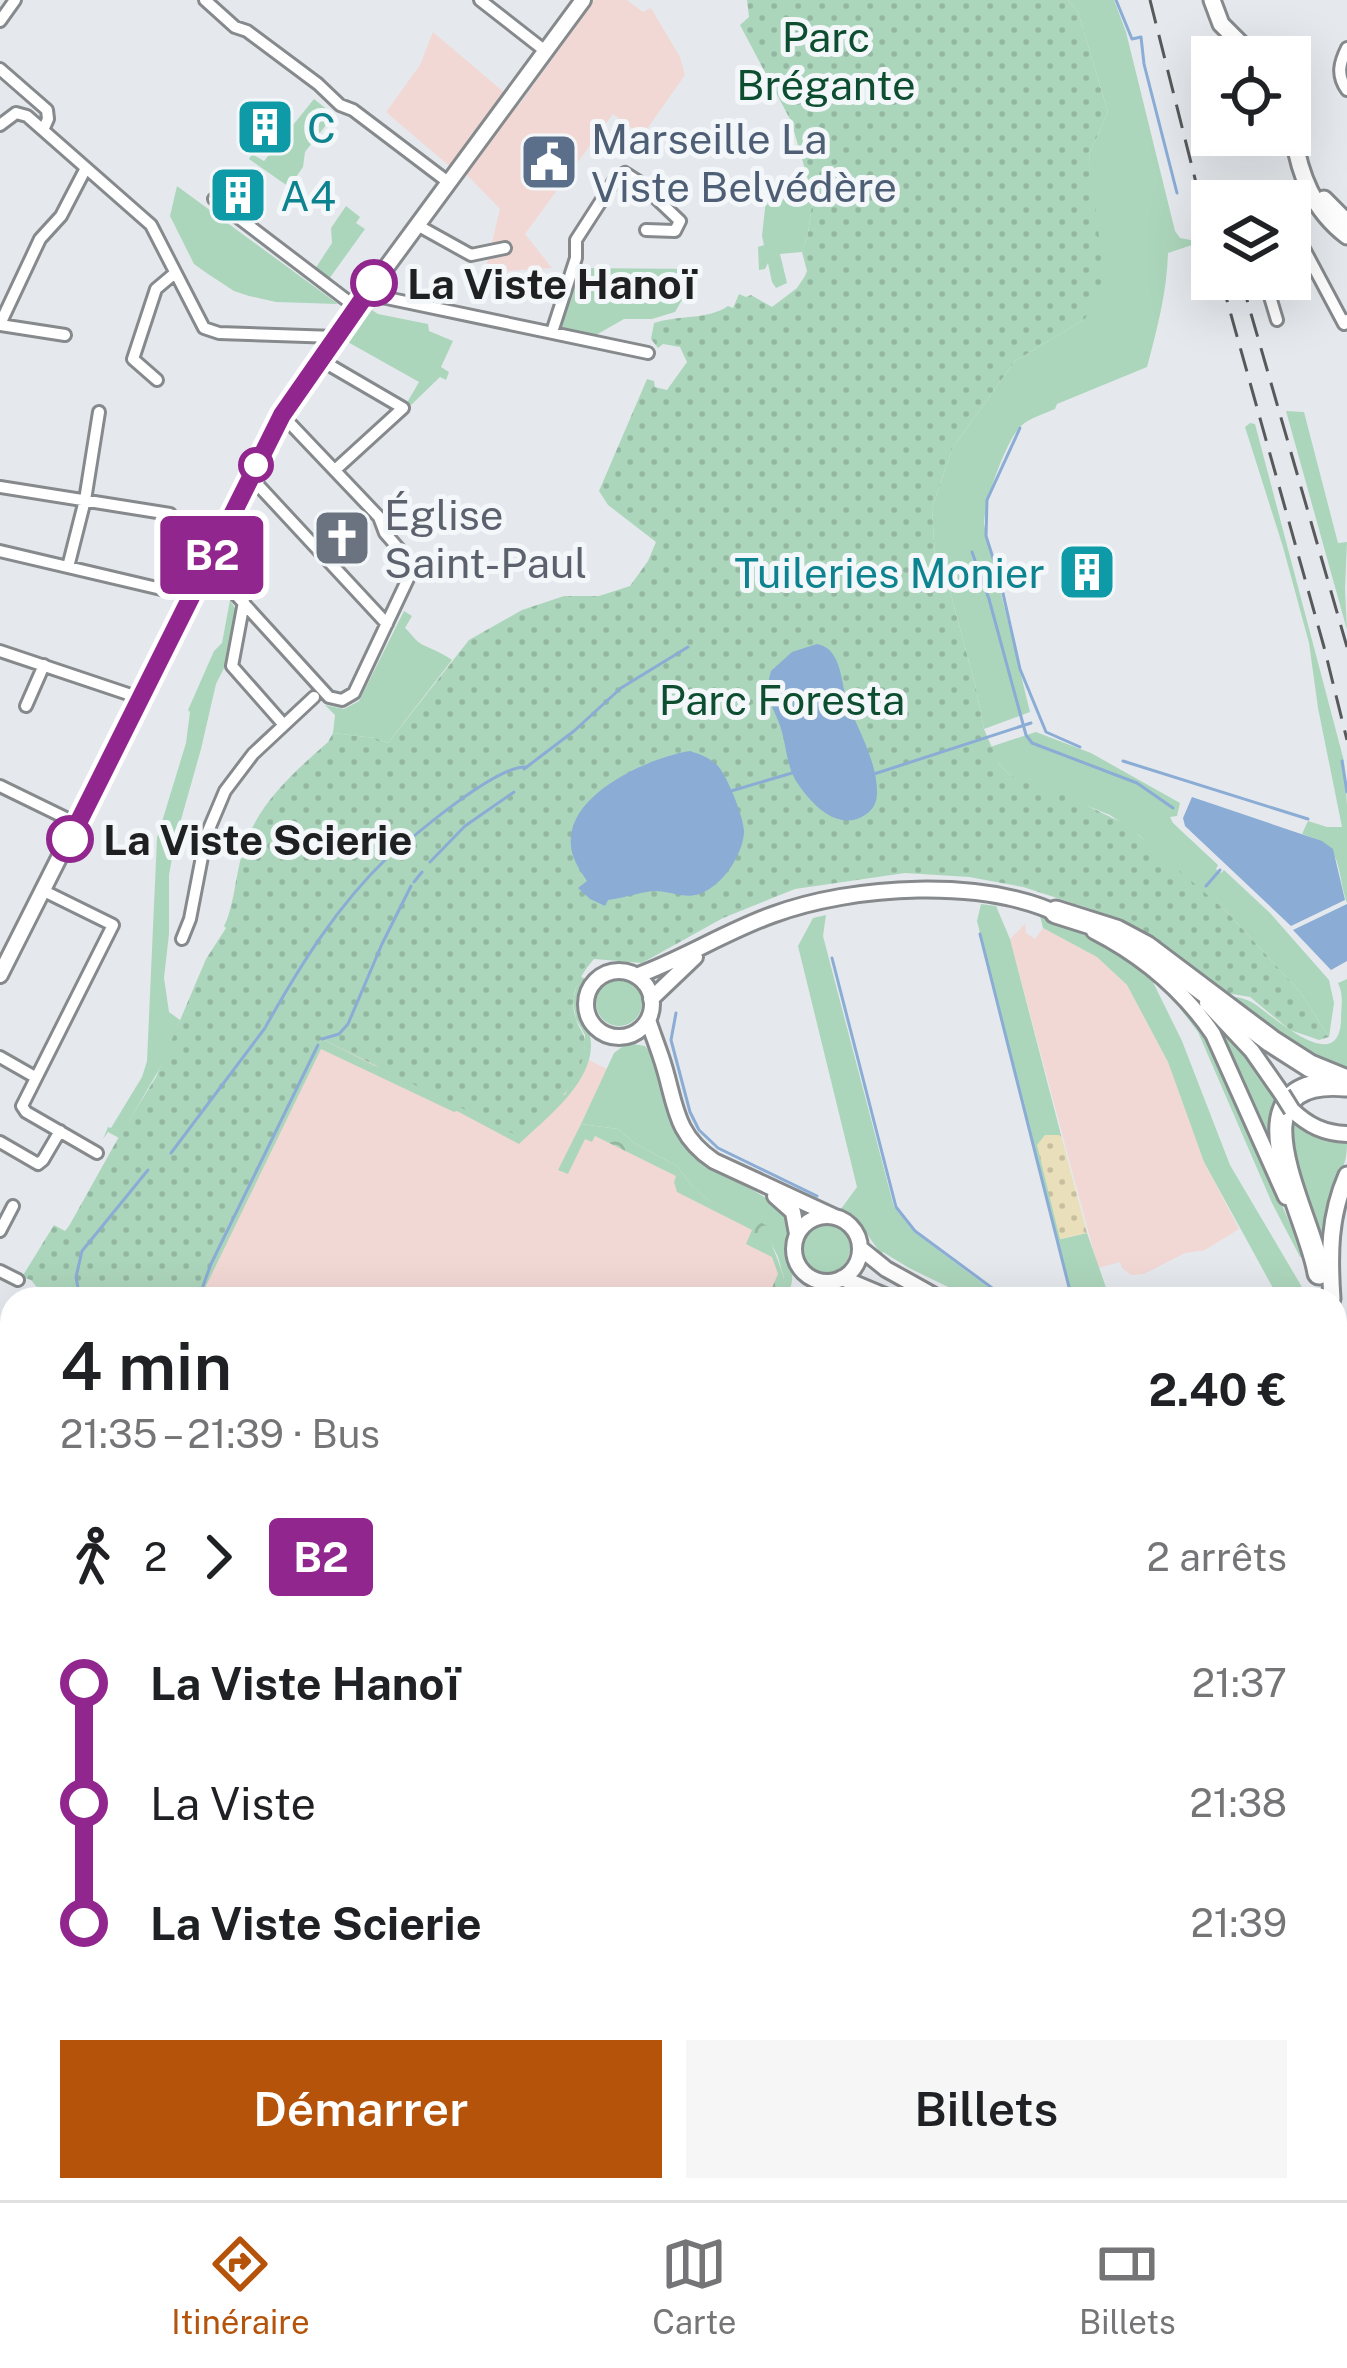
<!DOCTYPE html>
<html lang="fr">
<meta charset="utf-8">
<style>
body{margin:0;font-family:"Public Sans",sans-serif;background:#f6f6f6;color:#202124;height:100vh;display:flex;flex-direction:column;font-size:45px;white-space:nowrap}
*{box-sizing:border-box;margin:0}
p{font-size:39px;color:#757577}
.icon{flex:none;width:66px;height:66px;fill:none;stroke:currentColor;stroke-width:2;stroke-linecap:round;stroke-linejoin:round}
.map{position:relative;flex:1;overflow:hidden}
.panel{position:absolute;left:0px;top:1287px;width:1347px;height:915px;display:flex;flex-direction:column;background:#fff;border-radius:36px 36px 0 0;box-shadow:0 12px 48px #0002}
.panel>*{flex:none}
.badge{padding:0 24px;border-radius:9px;font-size:42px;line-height:78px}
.buttons{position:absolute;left:1191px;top:36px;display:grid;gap:24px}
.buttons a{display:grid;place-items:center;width:120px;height:120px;border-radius:0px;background:#fff;box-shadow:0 12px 48px #0002;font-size:60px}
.map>.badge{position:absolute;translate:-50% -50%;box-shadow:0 0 0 6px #fff}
.legs{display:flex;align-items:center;gap:18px;height:132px;padding:0 60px;font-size:39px}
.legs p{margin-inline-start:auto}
.headline{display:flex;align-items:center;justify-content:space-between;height:204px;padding:0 60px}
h1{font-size:66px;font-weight:600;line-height:90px}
.action{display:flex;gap:24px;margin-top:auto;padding:24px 60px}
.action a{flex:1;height:138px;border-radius:0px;background:#b45309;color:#fff;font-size:48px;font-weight:600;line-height:138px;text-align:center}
.action a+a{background:#f6f6f6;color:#202124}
ul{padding:0 60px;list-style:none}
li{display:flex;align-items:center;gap:42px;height:120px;font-size:45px}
li i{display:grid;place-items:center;width:18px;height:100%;margin:0 15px;background:currentColor}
li i::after{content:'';width:30px;height:30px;margin:-15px;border:9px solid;border-radius:50%;background:#fff}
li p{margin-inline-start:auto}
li:first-child i{background:linear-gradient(#0000 50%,currentColor 0)}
li:last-child i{background:linear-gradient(currentColor 50%,#0000 0)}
.tab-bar{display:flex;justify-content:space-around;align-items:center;height:168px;border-top:3px solid #e0e0e0;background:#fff;font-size:33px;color:#757577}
.tab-bar a{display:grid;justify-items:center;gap:6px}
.tab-bar .current{color:#b45309}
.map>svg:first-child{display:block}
.commercial{fill:#f2d8d4}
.green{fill:#acd6bc}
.forest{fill:url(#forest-crowns)}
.sand{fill:url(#sand-dots)}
.park{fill:url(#park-dots)}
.water{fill:#8aacd5}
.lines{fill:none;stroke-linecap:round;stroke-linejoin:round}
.stream{stroke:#8aacd5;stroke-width:3}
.minor-casing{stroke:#868a8d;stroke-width:16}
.tertiary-casing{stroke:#868a8d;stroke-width:20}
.secondary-casing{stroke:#868a8d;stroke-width:21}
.motorway-casing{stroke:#868a8d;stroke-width:27}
.minor{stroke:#fff;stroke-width:10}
.tertiary{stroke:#fff;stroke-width:14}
.secondary{stroke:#fff;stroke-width:15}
.motorway{stroke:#fff;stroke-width:21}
.rail{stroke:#57595b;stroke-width:3;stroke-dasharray:24 12;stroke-linecap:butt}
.tertiary-bridge-casing{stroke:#868a8d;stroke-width:20;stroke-linecap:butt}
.tertiary-bridge{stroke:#fff;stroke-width:14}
.line-1-casing{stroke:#fff;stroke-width:27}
.line-1{stroke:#91268e;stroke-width:18}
.stop-1-dot{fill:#fff;stroke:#91268e;stroke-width:6}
.labels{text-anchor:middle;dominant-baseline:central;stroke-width:10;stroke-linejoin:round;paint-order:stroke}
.park-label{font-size:42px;fill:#0d4e31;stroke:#f3f7fa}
.culture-label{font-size:42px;fill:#0d838f;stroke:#f3f7fa;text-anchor:start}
.service-label{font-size:42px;fill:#4e5e75;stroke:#f3f7fa;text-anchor:start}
.stop-label{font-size:42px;font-weight:bold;fill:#1f2021;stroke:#f3f7fa;text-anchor:start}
.worship-label{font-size:42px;fill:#5b616d;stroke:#f3f7fa;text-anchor:start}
</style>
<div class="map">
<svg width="1347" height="2200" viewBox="0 0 1347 2200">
<defs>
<pattern id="forest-crowns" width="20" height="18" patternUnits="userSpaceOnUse" patternTransform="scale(3)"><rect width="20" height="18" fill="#acd6bc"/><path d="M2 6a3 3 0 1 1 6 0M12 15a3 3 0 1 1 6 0" fill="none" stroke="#94b7a1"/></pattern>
<pattern id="sand-dots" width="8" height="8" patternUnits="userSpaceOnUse" patternTransform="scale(3)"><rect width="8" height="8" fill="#e9dfba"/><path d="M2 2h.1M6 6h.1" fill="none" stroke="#c7bfa0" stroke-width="1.8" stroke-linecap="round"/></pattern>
<pattern id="park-dots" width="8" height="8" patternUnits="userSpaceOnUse" patternTransform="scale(3)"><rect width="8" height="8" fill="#acd6bc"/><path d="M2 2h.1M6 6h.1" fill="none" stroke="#94b7a1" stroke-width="1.8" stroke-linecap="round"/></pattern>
</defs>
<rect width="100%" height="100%" fill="#e5e9ed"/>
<path class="commercial" d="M594 0H627L643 12 651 8 680 57 685 75 642 136 613 114 525 234 552 268 485 272 500 209 467 175 447 164 386 112 420 65 433 32 519 105Z
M1025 924 1026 933 1035 939 1043 928 1097 957 1127 985 1168 1062 1204 1162 1239 1229 1205 1250 1185 1253 1144 1274 1131 1275 1122 1268 1120 1262 1098 1268 1010 939Z
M320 1041 583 1057 607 1069 579 1128 678 1176 753 1229 774 1256 779 1274 772 1291 788 1299H202L204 1279Z"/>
<path class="green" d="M1068 0H1114L1126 32 1175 231 1180 238 1201 242 1168 253C1167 291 1157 330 1147 367L1057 404 1055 409C1044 414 1029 418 1021 426 1006 440 984 503 984 524L1030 712 984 729 975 684 950 591 935 558 932 508 953 447 1015 361 1085 319 1094 210 1089 155 1108 112 1078 12Z
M314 99 334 115 305 152 303 167 289 187 249 159 252 154 264 161Z
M177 186 338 304 276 302 249 296 234 291 208 274 194 264 170 216Z
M813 197 808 233 802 252 780 254 787 283 776 288 772 282 768 263 765 269 759 270 758 247 764 245 762 236 766 199Z
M346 206 360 217 356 223 365 229 329 279 315 269 332 243 331 228Z
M576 268 700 269 675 312 652 319H624L596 335 557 327Z
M369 308 378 314 428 324 429 331 453 341 441 367 449 372 446 380 440 377 408 408 405 406 419 382 346 341Z
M1286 411 1304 412 1338 543 1347 542 1345 589 1347 630Z
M1250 423 1255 424 1344 761 1347 805V903C1335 865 1345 848 1302 834L1308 821 1327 827H1342L1318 708 1309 643 1283 547 1245 427Z
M230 600 236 610 231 643 225 666 216 684 201 749 175 841 169 875V934L164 978 169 1012 180 1020 167 1056 119 1138 108 1132 103 1139 108 1127 111 1128 142 1077 147 1061 157 838 186 743 190 712 188 710 214 651 222 643Z
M404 611 412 616 405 628C412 634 415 641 423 645 434 650 442 653 452 660L388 743 375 738 333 733 335 715 325 705 344 709 359 701Z
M1036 732 1091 753 1180 803 1177 816 1170 817 1173 823 1218 865 1216 869 1221 873 1224 870 1270 913 1329 980 1334 1003 1329 1037 1300 992 1227 912 1165 861 1140 836 1110 815 1010 775 999 764 990 747Z
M981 904 996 906 1010 939 1061 1135H1045L1061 1239 1087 1233 1110 1299H1072L977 921Z
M826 915 823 936 894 1207 914 1232 1004 1299H973L909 1268 883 1252 881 1254 860 1224 841 1209 857 1187 798 946 813 918Z
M1040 916 1089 937 1149 974 1182 1041 1230 1165 1309 1299H1279L1204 1162 1168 1062 1127 985 1097 957 1043 928Z
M579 975 586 980C568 1016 590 1015 591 1044 592 1084 545 1119 519 1144L457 1111 454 1112 321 1049 206 1286 205 1299H202L203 1286 211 1264 322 1039 375 1066 565 1095 585 1047V1035L576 1019 573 1001Z
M1347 979V1071L1299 1051 1226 996C1236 997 1245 998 1253 1003 1270 1013 1339 1079 1341 1020 1341 1007 1344 995 1338 983Z
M596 1003a23 23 0 1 1 46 0a23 23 0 1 1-46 0Z
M1168 988 1207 1037 1305 1257H1300L1272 1203 1198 1032 1172 998Z
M1196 1003C1218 1019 1271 1078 1280 1104 1288 1127 1288 1172 1291 1197Z
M627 1043 645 1046C665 1069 660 1107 676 1133 697 1170 755 1185 789 1214 791 1227 787 1234 787 1247 786 1273 800 1268 786 1299H774L784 1278 778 1257 770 1241 708 1200 692 1186 677 1166 634 1143 618 1129 581 1124 614 1053Z
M1286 1115 1313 1134 1347 1140C1347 1168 1342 1165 1332 1189 1324 1208 1322 1229 1321 1250L1296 1189Z
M798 1248a26 26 0 1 1 52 0a26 26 0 1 1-52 0Z
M1335 1567 1347 1573V1823C1343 1835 1346 1841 1347 1853 1347 1877 1347 1914 1341 1935L1335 1928Z
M245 2190H432L427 2200H273L268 2197 264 2200H245Z"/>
<path class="forest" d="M581 1124 618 1129 634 1143 677 1166 692 1186 708 1200 746 1213 767 1226C770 1244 779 1260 784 1279L774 1299H767L778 1274 772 1257 746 1244 752 1230 677 1192 674 1182 676 1176 595 1136 592 1142 585 1139 568 1174 558 1170Z"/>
<path class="sand" d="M1045 1135H1061L1087 1233 1060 1239 1037 1145Z"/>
<path class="park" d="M747 0H1068L1078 12 1108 112 1089 155 1104 277 1085 319 1015 361 953 447 932 508 935 558 950 591 975 684 984 729 999 764 1010 775 1067 796 1127 825 1227 912 1300 992 1329 1037 1319 1040 1290 1030 1250 997 1226 993 1129 929 1091 909 1023 887 969 877 905 873 795 889 723 918 642 963 594 959C579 976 568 996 576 1019 579 1030 586 1033 585 1046 582 1085 547 1112 522 1138L322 1039 211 1264 203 1286 202 1299H46L31 1280 22 1277 54 1225 65 1231 69 1226 121 1133 156 1077 206 959 226 928 224 926C233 911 236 874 242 854 256 805 291 775 328 742L333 733 375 738 388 743 469 640 522 610 564 596H599L630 586 648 561 656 542 608 505 599 491 647 379 654 381 655 387 667 390 687 362 680 347 663 344 658 348 651 339 654 323C677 315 708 320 728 306L733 308 739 294 746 297 751 295 772 307 797 288 805 276 807 271 802 252 808 233 813 197 791 121 740 25 749 17Z"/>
<path class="water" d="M817 644C843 649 840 683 848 704 859 731 877 762 877 792 877 802 874 809 865 815 839 832 813 806 798 784 787 768 787 751 782 732 775 706 762 701 771 671L792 652Z
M690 751C699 754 708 757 716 764 726 772 745 820 744 833 742 856 723 884 702 893 687 900 670 891 655 891 640 892 624 898 608 900L605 906 590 899 578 888 587 881C578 867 569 855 571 837 574 791 651 757 690 751Z
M1192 797 1322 841 1333 849 1345 900 1291 926 1185 826 1183 818Z
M1347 904V961L1331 970 1293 930Z"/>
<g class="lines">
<path class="stream" d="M1116 0 1132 39 1141 37 1144 64 1177 193
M1020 428 987 500 986 536 1000 580 1020 669 1046 732 1080 747
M972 552 989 599 1026 735 1032 743 1137 783 1173 808
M1123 761 1308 819
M1342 761 1347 792
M524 769 574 731 621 688 688 647
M874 774 1031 723
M731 791 792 773
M400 848C423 828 499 764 527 767
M430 862 465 826 514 792
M414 882 422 872
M1206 886 1220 870
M980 934 1072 1299
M832 958 896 1207 915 1231 1007 1299
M676 1013 671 1040 690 1112 699 1130 718 1148 817 1196
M266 1026C301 964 337 906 388 857
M322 1039 339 1034 348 1024 382 944 411 886
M171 1153 265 1028
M80 1299 76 1277 82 1251 148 1170
M202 1299 203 1286 211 1264 318 1045
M1123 2200 1134 2190"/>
<g class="minor-casing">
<path id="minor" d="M205 0 235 27 247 31 318 84 340 105 353 110 448 182
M480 0 544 50
M0 21 15 0
M1347 48C1340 62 1336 75 1347 90
M0 69 47 110 48 119 43 130
M0 125 16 113 27 116 151 225 204 328 219 333 335 337
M214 199 357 308
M1295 223 1303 247 1344 324 1347 320
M417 225 471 255 505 248
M1267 279 1268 290 1277 320
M368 291 377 296 648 353
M0 324 40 239 61 216 86 168
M0 325 65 335
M552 332 576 258V240L614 181 625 173 639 182 680 221 675 231 646 230
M319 359 403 408 335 470
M157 380 133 359 156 289 175 273
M249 481 258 485 387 624
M0 487 170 514
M0 551 191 596
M68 567 85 500 99 412
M206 567 218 575 329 697 342 700 354 693 414 566 385 533 379 517 282 415
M244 602 232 666 284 725
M0 651 140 698
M26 706 44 665
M0 786 78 824
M44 891 113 925 22 1106 26 1112 97 1153
M182 939 190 919 206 836 225 791 253 754 314 697
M0 1057 35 1077
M0 1142 38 1164 43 1160 60 1131
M0 1231 13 1206
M0 1271 18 1280
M0 1551 3 1513
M0 1566 12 1544
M0 1760 12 1766
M0 2018 12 2021
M0 2142 12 2145
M187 2190 203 2194 214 2190
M570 2190 571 2200
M1224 2190 1234 2200
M431 2200 436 2190
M475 2200 502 2190
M745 2200 750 2190
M790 2200 795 2190
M1167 2200 1174 2190"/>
</g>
<g class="tertiary-casing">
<path id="tertiary" d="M1094 931C1141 955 1183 990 1213 1034L1286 1197
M586 1004a33 33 0 1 1 66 0a33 33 0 1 1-66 0Z
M0 975 282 415 335 337 583 0
M636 976C683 959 725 932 772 915 853 885 984 877 1063 916
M651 999 695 957
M1207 1003 1252 1051 1282 1094
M648 1020C652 1032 657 1045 661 1057 676 1100 672 1133 714 1161L835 1217
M1292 1110C1309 1126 1324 1133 1347 1134
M775 1196 793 1212 797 1234
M794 1249a33 33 0 1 1 66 0a33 33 0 1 1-66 0Z
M860 1248 886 1269 940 1299
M842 1278 892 1299
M0 1462 12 1455
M0 1510 12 1518"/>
</g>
<g class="secondary-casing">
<path id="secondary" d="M1212 0 1221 24 1254 57
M1293 134C1300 176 1313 210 1347 236
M1324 199 1347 222
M1332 1299C1329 1255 1329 1216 1347 1175
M1335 1330 1347 1442
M1335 1541 1347 1531
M1335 1553 1347 1559
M1335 2022 1347 2002
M1335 2041 1347 2028
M1089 2200 1100 2190
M1105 2200 1116 2190"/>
</g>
<g class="motorway-casing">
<path id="motorway" d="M1056 912 1116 931 1146 947 1271 1041 1310 1066 1347 1081
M1319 1273C1310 1214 1223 1074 1346 1085"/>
</g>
<use href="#minor" class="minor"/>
<use href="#tertiary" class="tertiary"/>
<use href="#secondary" class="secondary"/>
<use href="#motorway" class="motorway"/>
<path class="rail" d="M1150 0 1212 246
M1221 279 1324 647 1347 740
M1241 279 1347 647"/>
<g class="tertiary-bridge-casing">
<path id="tertiary-bridge" d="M1282 1094 1292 1110"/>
</g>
<use href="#tertiary-bridge" class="tertiary-bridge"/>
</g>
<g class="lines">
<g class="line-1-casing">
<path id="line-1" d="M70 839 282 415 374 283"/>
</g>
<use href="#line-1" class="line-1"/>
</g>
<defs>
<g id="building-square" transform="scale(3)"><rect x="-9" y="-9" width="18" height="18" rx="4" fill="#0f9aa8" stroke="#f3f7fa"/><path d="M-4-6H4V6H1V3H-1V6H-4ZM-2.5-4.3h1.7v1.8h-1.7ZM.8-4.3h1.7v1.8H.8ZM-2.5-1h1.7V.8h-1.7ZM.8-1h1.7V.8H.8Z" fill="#fff"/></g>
<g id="civic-square" transform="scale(3)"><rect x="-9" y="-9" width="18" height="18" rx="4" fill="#5c6f8a" stroke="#f3f7fa"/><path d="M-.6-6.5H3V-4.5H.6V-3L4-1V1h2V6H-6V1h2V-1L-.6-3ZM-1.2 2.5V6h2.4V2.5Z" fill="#fff"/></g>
<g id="church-square" transform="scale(3)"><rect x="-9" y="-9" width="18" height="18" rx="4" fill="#6b7280" stroke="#f3f7fa"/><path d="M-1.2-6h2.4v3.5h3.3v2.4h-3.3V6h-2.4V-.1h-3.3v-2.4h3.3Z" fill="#fff"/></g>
</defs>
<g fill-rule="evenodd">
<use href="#building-square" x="265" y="127"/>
<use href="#civic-square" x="549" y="162"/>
<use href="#building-square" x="238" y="195"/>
<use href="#church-square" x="342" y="538"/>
<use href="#building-square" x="1087" y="572"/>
</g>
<g class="stop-1-dot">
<circle cx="374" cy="283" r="21"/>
<circle cx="256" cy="465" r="15"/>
<circle cx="70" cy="839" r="21"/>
</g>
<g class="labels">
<g class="park-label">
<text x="826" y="36">Parc<tspan x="826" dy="48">Brégante</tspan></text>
<text x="782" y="699">Parc Foresta</text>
</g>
<g class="culture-label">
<text x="307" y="127">C</text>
<text x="280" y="195">A4</text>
<text x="1045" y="572" text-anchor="end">Tuileries Monier</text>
</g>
<g class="service-label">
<text x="591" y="138">Marseille La<tspan x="591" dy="48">Viste Belvédère</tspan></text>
</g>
<g class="stop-label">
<text x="407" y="283">La Viste Hanoï</text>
<text x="103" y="839">La Viste Scierie</text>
</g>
<g class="worship-label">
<text x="384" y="514">Église<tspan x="384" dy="48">Saint-Paul</tspan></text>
</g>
</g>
</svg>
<div class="buttons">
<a><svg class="icon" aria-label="locate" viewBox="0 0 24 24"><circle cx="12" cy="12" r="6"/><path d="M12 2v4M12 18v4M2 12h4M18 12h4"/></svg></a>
<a><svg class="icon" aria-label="layers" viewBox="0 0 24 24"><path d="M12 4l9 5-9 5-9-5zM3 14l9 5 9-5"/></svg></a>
</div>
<b class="badge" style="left:212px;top:555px;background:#91268e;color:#fff">B2</b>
<section class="panel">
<div class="headline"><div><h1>4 min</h1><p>21:35 – 21:39 · Bus</p></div><b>2.40 €</b></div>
<div class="legs"><svg class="icon" aria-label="walk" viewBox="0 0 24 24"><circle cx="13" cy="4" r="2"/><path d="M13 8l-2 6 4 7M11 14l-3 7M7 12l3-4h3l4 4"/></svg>2<svg class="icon" aria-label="forward" viewBox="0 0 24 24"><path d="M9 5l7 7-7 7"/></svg><b class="badge" style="background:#91268e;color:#fff">B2</b><p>2 arrêts</p></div>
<ul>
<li><i style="color:#91268e"></i><b>La Viste Hanoï</b><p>21:37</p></li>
<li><i style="color:#91268e"></i><span>La Viste</span><p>21:38</p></li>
<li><i style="color:#91268e"></i><b>La Viste Scierie</b><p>21:39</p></li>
</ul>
<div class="action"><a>Démarrer</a><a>Billets</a></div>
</section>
</div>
<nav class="tab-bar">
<a class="current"><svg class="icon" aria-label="directions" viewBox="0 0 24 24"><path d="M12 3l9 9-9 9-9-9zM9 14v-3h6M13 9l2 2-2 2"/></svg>Itinéraire</a>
<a><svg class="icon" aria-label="map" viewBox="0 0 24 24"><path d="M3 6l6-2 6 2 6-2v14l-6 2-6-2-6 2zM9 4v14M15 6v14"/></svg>Carte</a>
<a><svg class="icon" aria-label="tickets" viewBox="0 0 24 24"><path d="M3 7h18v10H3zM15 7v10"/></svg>Billets</a>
</nav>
